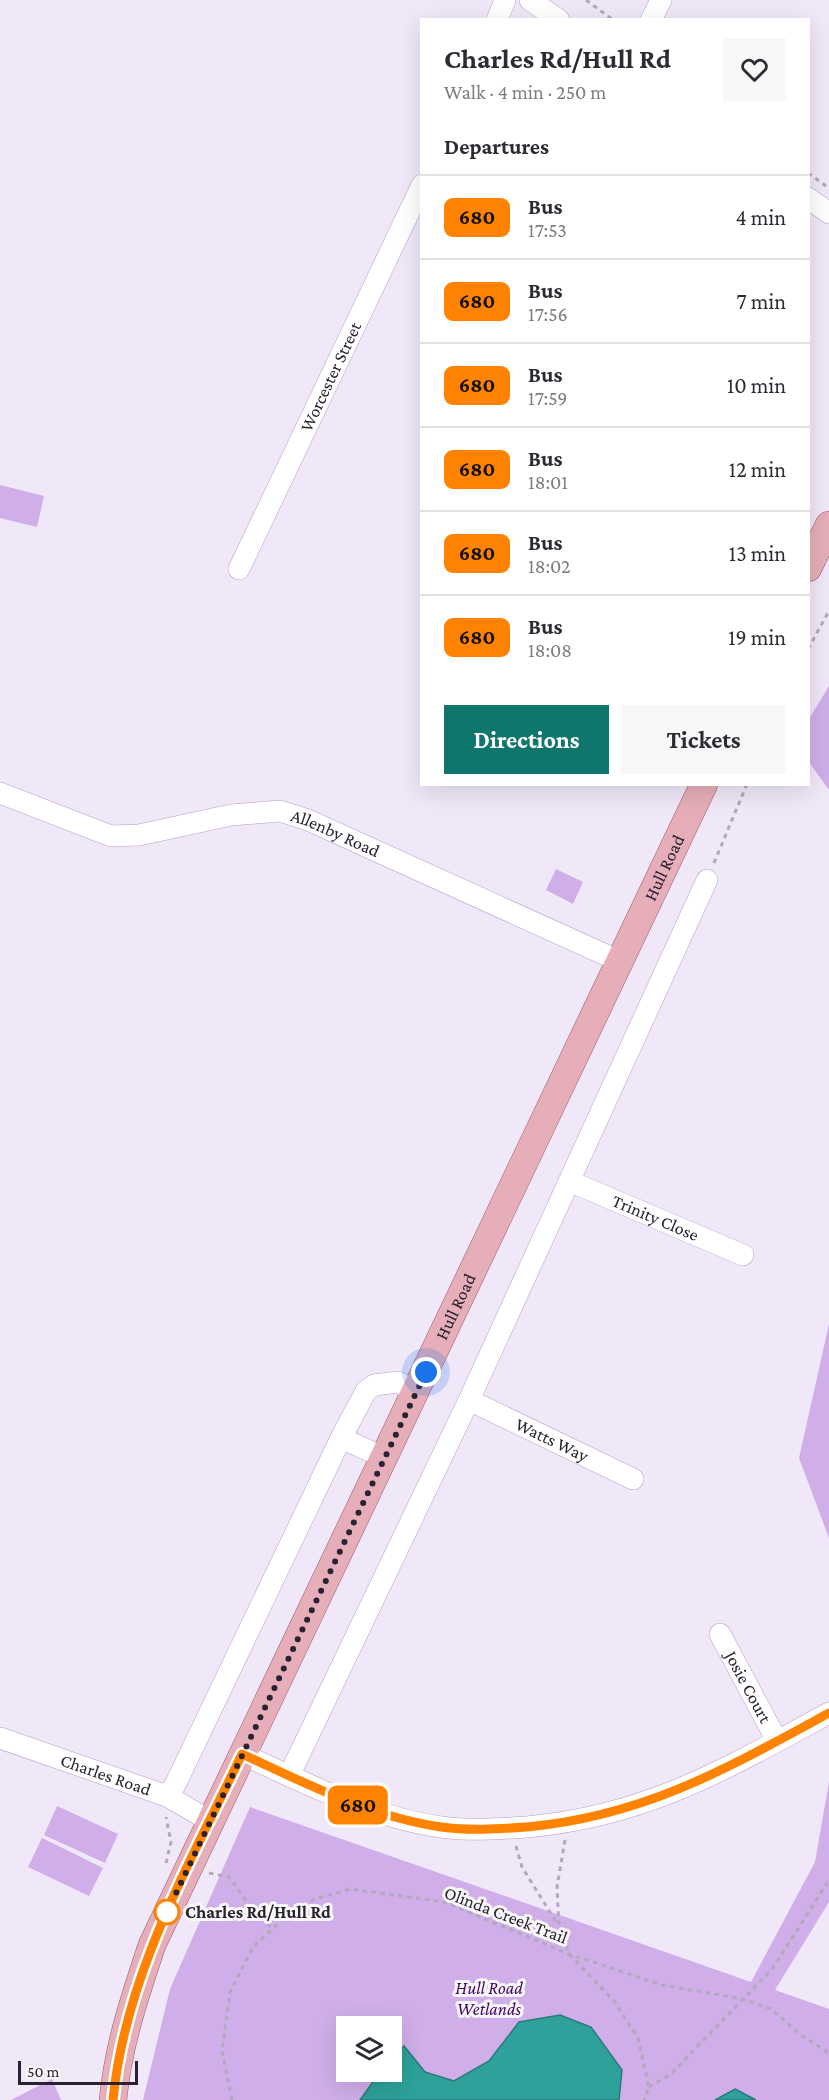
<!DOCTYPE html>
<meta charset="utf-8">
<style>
body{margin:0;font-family:"Crimson Pro",serif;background:#f7f7f7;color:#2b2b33;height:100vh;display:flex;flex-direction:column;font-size:22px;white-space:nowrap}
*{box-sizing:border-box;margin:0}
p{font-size:20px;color:#7c7c81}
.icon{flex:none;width:33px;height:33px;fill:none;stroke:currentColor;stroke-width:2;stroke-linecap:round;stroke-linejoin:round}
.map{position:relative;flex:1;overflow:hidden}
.sheet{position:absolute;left:420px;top:18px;width:390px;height:768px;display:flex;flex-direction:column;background:#fff;border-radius:0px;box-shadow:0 6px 24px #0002}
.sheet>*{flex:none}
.badge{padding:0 12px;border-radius:9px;font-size:21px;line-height:39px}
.buttons{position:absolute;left:336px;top:2016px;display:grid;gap:12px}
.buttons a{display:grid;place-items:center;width:66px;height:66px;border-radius:0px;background:#fff;box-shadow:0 6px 24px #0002;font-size:30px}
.scale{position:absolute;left:18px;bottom:15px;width:120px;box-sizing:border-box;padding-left:6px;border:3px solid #2a2131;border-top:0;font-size:16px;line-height:21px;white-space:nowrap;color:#2a2131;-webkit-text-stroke:4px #f8f8f8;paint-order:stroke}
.you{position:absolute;width:30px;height:30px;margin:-15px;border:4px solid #fff;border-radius:50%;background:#1a73e8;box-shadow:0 0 0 9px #1a73e833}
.map>.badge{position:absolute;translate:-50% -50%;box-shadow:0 0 0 3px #fff}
h2{padding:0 24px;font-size:22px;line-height:54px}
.round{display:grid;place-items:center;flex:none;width:63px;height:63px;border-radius:0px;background:#f7f7f7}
.overview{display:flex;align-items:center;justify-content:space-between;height:102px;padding:0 24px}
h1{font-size:28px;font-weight:700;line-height:45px}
.primary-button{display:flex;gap:12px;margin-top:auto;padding:12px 24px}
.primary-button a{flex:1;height:69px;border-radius:0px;background:#0f766e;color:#fff;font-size:24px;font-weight:700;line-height:69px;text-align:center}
.primary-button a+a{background:#f7f7f7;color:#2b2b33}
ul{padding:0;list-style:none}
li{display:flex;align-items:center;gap:18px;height:84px;padding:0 24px;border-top:2px solid #e1e1e2}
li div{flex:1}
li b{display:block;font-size:22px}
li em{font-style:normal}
li .badge{min-width:66px;font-weight:700;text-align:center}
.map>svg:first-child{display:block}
.green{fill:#cfaeea;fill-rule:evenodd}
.water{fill:#2da19a;stroke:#2c7b7a;stroke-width:1.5}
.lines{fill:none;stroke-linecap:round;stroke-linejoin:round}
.minor-casing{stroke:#b59ec9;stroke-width:22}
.major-casing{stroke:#985a6a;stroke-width:28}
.path{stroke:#b1a8ba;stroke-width:3;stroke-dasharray:4.5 4.5;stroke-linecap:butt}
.minor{stroke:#fff;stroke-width:21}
.major{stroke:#e5aeb8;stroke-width:27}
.line-casing{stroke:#fff;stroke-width:14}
.line{stroke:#ff8200;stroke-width:9}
.walk{stroke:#2a2131;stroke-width:6;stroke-dasharray:0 10.8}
.stop-dot{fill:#fff;stroke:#ff8200;stroke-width:3}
.labels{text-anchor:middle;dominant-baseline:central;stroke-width:6;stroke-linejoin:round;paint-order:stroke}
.street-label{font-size:18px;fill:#2a2131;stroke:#f8f8f8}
.stop-label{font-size:18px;font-weight:bold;fill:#2a2131;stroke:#f8f8f8;text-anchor:start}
.park-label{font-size:18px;font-style:italic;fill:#460068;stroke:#f8f8f8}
</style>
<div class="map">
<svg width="829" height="2100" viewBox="0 0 829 2100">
<rect width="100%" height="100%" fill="#f0e7f9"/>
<path class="green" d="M0 485 44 496 37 527 0 518Z
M829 686V790L808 761 809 719Z
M556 869 583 882 573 904 546 890Z
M829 1324V1538L799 1458Z
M829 1782V1902L775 1990 829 2009V2100H143L170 1989 250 1807 751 1982 815 1862ZM346 2026H392V2072H346Z
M57 1806 118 1834 105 1863 44 1835Z
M42 1838 103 1868 89 1896 28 1867Z
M52 2079 61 2100H11Z"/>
<path class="water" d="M560 2015 591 2027 622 2070 619 2100H360L380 2072H392V2059L404 2046 425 2072 454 2081 489 2061 519 2022Z
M735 2089 756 2100H715Z"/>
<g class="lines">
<g class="minor-casing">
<g id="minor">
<path d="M530 0 559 20"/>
<path d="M497 20 505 0"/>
<path d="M651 20 661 0"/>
<path d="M808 198 829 213"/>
<path id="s1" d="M239 569 422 185"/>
<path id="s2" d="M0 793 111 836 139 835 231 815 280 811 308 820 619 961"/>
<path id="s3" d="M569 1181 743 1255"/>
<path id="s4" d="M469 1400 633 1479"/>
<path d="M341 1438 385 1458"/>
<path id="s5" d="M720 1634 777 1741"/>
<path id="s6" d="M0 1738 167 1796 210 1821"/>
<path d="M242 1754C305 1783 371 1817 441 1827 470 1831 498 1829 527 1827 647 1816 726 1769 829 1713"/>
<path d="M289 1776 469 1400 707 880"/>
<path d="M167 1796 175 1785 341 1438 366 1391 374 1385 398 1382 416 1393"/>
</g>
</g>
<g class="major-casing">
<g id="major">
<path d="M808 568 829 525"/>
<path id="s7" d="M113 2100C118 2046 135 1996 152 1945L704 784"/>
</g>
</g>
<path class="path" d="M586 0 613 20
M808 173 826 186
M808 649 829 611
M714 863 747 784
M565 1840 557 1887 559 1926 569 1954 614 2001 638 2038 649 2087 644 2100
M516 1846 522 1867 558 1925
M166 1863 171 1842 166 1817
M209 1873 229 1877 253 1910 272 1928
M649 2087 671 2074 773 1968 829 1880
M232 2100 222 2051 230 1992 253 1947 286 1916 315 1899 350 1889 445 1902 569 1954 662 1985 743 1999 771 2009 801 2035 829 2053"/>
<use href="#minor" class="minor"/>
<use href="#major" class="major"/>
</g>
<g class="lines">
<g class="line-casing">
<path id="line" d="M113 2100C125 1976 189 1865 242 1754 305 1783 371 1817 441 1827 470 1831 498 1829 527 1827 645 1816 728 1768 829 1713"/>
</g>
<use href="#line" class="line"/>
<path class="walk" d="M167 1912 426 1372"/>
</g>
<circle class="stop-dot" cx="167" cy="1912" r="12"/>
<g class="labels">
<g class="street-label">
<text stroke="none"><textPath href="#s1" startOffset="213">Worcester Street</textPath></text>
<text stroke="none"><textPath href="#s2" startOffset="350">Allenby Road</textPath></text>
<text stroke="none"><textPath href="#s7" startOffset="1353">Hull Road</textPath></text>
<text stroke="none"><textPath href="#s3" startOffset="94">Trinity Close</textPath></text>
<text stroke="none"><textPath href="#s7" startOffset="867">Hull Road</textPath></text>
<text stroke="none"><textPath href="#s4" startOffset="92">Watts Way</textPath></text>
<text stroke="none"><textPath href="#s5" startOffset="60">Josie Court</textPath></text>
<text stroke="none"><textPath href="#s6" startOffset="112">Charles Road</textPath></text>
<text transform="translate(506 1915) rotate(21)">Olinda Creek Trail</text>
</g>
<g class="stop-label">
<text x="185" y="1912">Charles Rd/Hull Rd</text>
</g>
<g class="park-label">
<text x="489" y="1988">Hull Road<tspan x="489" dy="21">Wetlands</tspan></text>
</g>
</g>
</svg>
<div class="buttons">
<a><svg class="icon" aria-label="layers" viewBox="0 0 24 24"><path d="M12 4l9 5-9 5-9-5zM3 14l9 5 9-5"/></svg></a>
</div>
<div class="scale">50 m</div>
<div class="you" style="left:426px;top:1372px"></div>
<b class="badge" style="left:358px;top:1805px;background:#ff8200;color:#111">680</b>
<section class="sheet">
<div class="overview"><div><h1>Charles Rd/Hull Rd</h1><p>Walk · 4 min · 250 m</p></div><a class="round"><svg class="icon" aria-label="heart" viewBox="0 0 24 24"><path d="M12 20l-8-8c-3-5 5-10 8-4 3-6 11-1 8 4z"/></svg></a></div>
<h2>Departures</h2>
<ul>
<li><span class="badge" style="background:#ff8200;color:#111">680</span><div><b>Bus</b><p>17:53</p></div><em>4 min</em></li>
<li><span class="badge" style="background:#ff8200;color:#111">680</span><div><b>Bus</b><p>17:56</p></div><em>7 min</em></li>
<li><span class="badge" style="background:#ff8200;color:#111">680</span><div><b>Bus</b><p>17:59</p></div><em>10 min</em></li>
<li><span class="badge" style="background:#ff8200;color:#111">680</span><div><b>Bus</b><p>18:01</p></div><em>12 min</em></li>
<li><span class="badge" style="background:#ff8200;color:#111">680</span><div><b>Bus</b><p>18:02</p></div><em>13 min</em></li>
<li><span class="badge" style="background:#ff8200;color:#111">680</span><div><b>Bus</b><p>18:08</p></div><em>19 min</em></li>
</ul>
<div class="primary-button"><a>Directions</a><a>Tickets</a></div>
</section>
</div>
